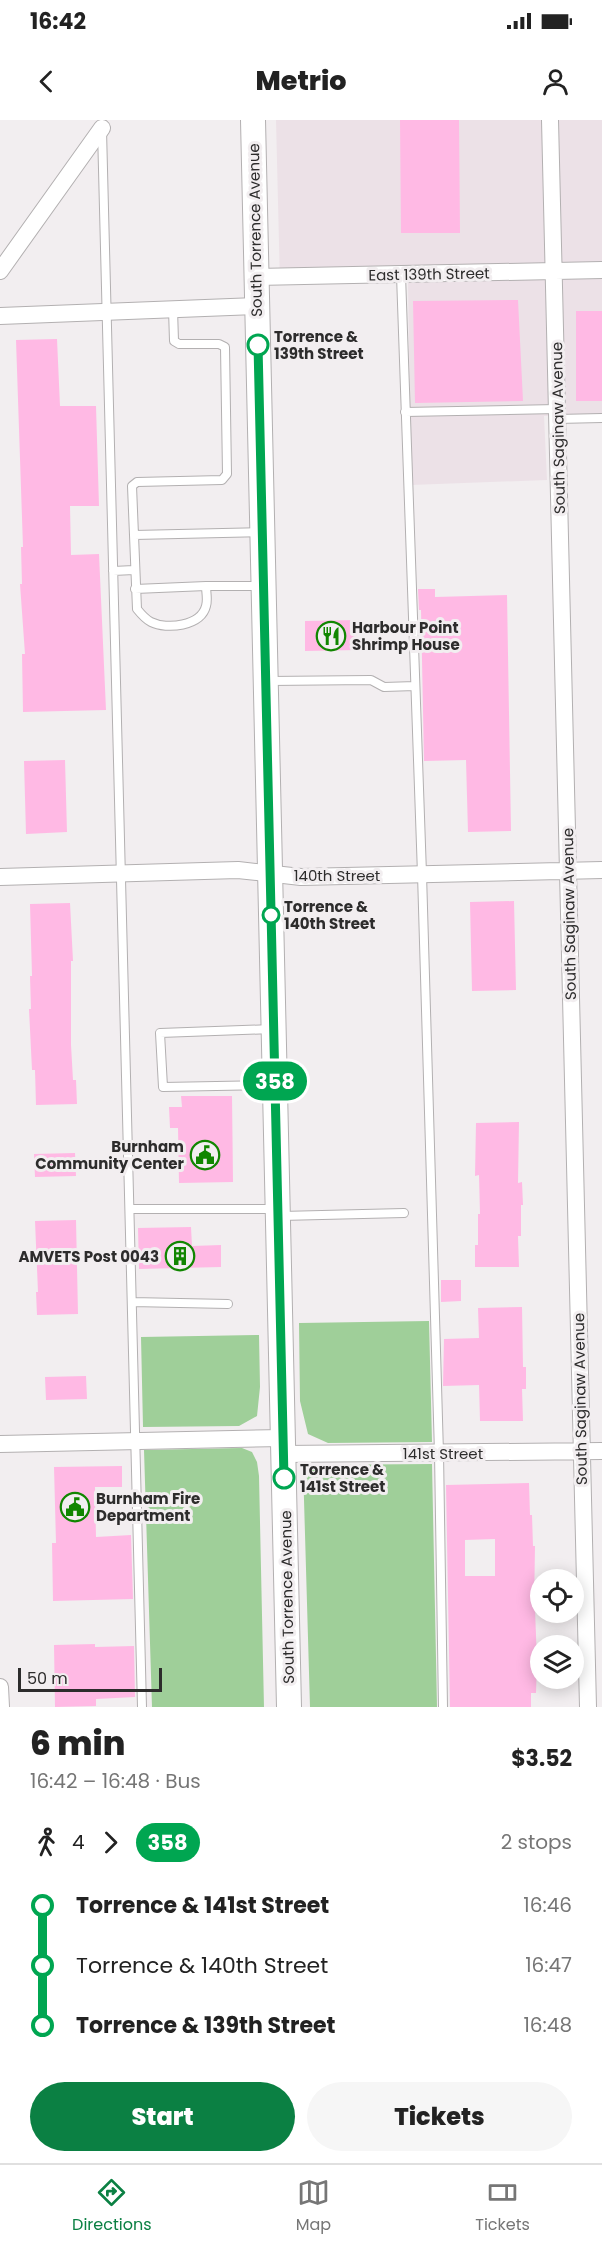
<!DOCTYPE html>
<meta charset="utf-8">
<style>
body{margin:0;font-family:Poppins,sans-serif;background:#f6f6f6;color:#222;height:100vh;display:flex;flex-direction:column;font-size:22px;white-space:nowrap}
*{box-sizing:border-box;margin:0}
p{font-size:20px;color:#767676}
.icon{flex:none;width:33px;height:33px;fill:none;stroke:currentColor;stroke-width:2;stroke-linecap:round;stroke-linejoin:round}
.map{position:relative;height:1587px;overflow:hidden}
.side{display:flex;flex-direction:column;background:#fff;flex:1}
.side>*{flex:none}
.badge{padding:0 12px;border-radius:20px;font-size:21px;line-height:39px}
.controls{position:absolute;left:530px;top:1449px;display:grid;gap:12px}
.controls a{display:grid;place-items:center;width:54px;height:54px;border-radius:50%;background:#fff;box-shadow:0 3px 15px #0003;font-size:30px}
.scale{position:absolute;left:18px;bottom:15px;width:144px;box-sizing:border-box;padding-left:6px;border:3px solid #2d2c2c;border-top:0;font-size:16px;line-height:21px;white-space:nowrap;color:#2d2c2c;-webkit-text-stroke:4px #f2eef0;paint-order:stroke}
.map>.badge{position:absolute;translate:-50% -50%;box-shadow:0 0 0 3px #fff}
.legs{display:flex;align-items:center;gap:9px;height:66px;padding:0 30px;font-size:20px}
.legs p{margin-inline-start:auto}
.overview{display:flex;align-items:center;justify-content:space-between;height:102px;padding:0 30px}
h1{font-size:33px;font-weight:800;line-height:45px}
.action{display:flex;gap:12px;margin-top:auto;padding:12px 30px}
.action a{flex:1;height:69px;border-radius:36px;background:#0b8043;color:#fff;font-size:24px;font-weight:800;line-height:69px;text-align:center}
.action a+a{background:#f6f6f6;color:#222}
ul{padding:0 30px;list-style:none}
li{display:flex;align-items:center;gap:21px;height:60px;font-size:22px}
li i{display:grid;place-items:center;width:9px;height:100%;margin:0 8px;background:currentColor}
li i::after{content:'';width:15px;height:15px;margin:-8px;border:4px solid;border-radius:50%;background:#fff}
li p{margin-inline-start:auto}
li:first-child i{background:linear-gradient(#0000 50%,currentColor 0)}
li:last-child i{background:linear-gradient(currentColor 50%,#0000 0)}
.status{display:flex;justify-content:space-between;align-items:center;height:42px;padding:0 30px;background:#fff;direction:ltr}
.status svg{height:16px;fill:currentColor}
header{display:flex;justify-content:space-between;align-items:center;height:78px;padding:0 30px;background:#fff;font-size:27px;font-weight:800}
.dock{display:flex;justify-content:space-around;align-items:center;height:84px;border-top:2px solid #e0e0e0;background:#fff;font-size:16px;color:#767676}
.dock a{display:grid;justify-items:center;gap:3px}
.dock .on{color:#0b8043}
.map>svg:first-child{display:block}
.built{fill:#ece1e7}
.green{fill:#9fcf99}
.building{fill:#ffb9e4;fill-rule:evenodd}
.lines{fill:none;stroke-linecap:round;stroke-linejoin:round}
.service-casing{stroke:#b3b0b1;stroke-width:10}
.minor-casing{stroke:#b3b0b1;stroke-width:18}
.secondary-casing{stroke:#b3b0b1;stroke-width:26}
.service{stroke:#fff;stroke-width:8}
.minor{stroke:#fff;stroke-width:16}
.secondary{stroke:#fff;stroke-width:24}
.line-1-casing{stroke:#fff;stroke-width:14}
.line-1{stroke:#00a651;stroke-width:9}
.stop-1-dot{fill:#fff;stroke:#00a651;stroke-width:3}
.labels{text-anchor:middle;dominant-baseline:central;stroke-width:6;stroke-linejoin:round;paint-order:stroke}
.street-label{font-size:15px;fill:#2d2c2c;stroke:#f2eef0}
.stop-label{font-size:15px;font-weight:bold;fill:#2d2c2c;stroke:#f2eef0;text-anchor:start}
.poi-label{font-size:15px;font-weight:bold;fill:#2d2c2c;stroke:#f2eef0;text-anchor:start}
</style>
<div class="status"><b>16:42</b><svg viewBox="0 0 49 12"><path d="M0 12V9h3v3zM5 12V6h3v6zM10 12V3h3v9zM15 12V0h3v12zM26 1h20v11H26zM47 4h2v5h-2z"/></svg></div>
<header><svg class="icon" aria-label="back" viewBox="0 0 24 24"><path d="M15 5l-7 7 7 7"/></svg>Metrio<svg class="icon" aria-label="person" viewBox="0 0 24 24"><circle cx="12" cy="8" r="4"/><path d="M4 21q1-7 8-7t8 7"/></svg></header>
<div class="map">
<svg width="602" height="1587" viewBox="0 0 602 1587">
<rect width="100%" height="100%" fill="#f2eef0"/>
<path class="built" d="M276 0H602V294L544 296 547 360 411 365 408 162 280 164Z"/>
<path class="green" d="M429 1201 432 1322 328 1323 308 1314 300 1281 299 1203Z
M259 1215 260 1267 257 1296 239 1306 143 1307 141 1217Z
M242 1328 252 1332 257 1342 259 1356 264 1587H152L144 1330Z
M432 1344 437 1587H310L303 1345Z"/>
<path class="building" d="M400 0H459L460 113H401Z
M518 180 523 281 415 283 413 181Z
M576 191H602V281H576Z
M57 219 60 286H96L99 386H70L71 435 99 434 106 590 23 592 22 534H25L20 464H22L21 427H23L16 220Z
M418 469H435V477L507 475 511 711 468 712 466 640 424 641 421 490H419Z
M356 500 357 530 305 531V501Z
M65 640 67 712 26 714 24 641Z
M514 781 516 870 472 871 470 782Z
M70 783 73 841H71V925L73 960H76L77 984 36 985 35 950H32L29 889H31L30 856H32L30 784Z
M181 976H232L233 1062 179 1063 178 1008H170L169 987H182Z
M519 1002 518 1063 522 1062 523 1085H521V1116H518L519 1147H475V1125H478V1094H480L479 1055 475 1056 476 1003Z
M75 1033 76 1056 35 1057 34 1034Z
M76 1100 78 1194 37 1195 36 1172H38L35 1101Z
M191 1107 192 1126 221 1125V1147L139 1149 138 1108Z
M441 1160H461V1181L441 1182Z
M522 1187 523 1247H526V1269H522L523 1301H480L479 1265 443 1266 444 1219 479 1218 478 1188Z
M86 1256 87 1279 46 1280 45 1257Z
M122 1346V1367H95L96 1417 131 1415 133 1479 53 1481 52 1423H56L54 1347Z
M529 1363 530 1395H532L533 1426H535L534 1489H535L537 1542 536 1573H531V1587H450L446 1365ZM495 1419V1456H465V1420Z
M95 1524V1527L134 1526 135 1577 96 1579V1586L55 1587 54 1525Z"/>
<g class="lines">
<g class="service-casing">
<path id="service" d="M102 10 142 1587
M401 155 422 754 439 1333 443 1587
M173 189 174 221 179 224H219L225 227 227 354 222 360 137 362 132 366 137 489C141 494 145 499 151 502 167 510 201 506 206 486 208 480 206 472 206 466H261
M405 292 557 289
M557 299 602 298
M134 415 262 412
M113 451 134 450
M135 469 206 466
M269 561 371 560 384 567 415 566
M272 965 163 967 160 913 272 909
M130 1089H276
M281 1096 404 1093
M132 1182 228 1184"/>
</g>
<g class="minor-casing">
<path id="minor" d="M550 0 588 1587
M0 151 102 8
M256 157 602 150
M0 196 257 186
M0 757 238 750 301 757 602 750
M0 1324 283 1318
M284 1334 602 1331
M0 1567 1 1587"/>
</g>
<g class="secondary-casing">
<path id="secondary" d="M253 0 289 1587"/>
</g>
<use href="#service" class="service"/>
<use href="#minor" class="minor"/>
<use href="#secondary" class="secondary"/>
</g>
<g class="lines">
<g class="line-1-casing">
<path id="line-1" d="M258 225 284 1358"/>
</g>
<use href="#line-1" class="line-1"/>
</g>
<defs>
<g id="restaurant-ring" transform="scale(1.5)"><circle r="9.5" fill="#f2eef0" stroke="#118600" stroke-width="1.5"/><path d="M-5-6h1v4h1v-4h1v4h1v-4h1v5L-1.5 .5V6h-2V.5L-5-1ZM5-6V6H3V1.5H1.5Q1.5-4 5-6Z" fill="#118600"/></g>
<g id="civic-ring" transform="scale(1.5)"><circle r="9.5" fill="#f2eef0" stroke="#118600" stroke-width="1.5"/><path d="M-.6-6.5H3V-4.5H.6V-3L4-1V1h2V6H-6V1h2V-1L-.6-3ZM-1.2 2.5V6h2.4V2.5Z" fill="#118600"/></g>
<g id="building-ring" transform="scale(1.5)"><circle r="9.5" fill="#f2eef0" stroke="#118600" stroke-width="1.5"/><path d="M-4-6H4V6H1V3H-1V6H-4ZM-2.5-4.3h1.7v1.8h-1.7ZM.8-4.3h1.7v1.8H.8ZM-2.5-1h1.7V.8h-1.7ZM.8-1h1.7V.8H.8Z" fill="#118600"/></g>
</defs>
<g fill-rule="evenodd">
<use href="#restaurant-ring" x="331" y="516"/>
<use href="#civic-ring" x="205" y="1035"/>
<use href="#building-ring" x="180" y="1136"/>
<use href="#civic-ring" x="75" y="1387"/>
</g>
<g class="stop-1-dot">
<circle cx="258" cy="225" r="10"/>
<circle cx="271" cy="795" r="8"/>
<circle cx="284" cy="1358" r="10"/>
</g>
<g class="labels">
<g class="street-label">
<text transform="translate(255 110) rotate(-91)">South Torrence Avenue</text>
<text transform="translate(429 154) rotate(-1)">East 139th Street</text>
<text transform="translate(558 308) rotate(-91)">South Saginaw Avenue</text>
<text x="337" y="755">140th Street</text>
<text transform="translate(569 794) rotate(-91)">South Saginaw Avenue</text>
<text transform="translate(580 1279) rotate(-91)">South Saginaw Avenue</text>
<text x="443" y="1333">141st Street</text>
<text transform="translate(287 1477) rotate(-91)">South Torrence Avenue</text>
</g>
<g class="stop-label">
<text x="274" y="216">Torrence &amp;<tspan x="274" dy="17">139th Street</tspan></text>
<text x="284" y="786">Torrence &amp;<tspan x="284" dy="17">140th Street</tspan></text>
<text x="300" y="1349">Torrence &amp;<tspan x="300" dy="17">141st Street</tspan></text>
</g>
<g class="poi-label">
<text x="352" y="507">Harbour Point<tspan x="352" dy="17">Shrimp House</tspan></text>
<text x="184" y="1026" text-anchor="end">Burnham<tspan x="184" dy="17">Community Center</tspan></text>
<text x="159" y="1136" text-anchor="end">AMVETS Post 0043</text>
<text x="96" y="1378">Burnham Fire<tspan x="96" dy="17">Department</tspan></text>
</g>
</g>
</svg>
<div class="controls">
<a><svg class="icon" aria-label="locate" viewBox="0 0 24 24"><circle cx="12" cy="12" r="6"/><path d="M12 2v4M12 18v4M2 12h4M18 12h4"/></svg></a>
<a><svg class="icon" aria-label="layers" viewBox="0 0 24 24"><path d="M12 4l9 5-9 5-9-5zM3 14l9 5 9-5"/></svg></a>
</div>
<div class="scale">50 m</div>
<b class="badge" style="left:275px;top:961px;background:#00a651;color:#fff">358</b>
</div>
<section class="side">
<div class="overview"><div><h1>6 min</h1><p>16:42 – 16:48 · Bus</p></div><b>$3.52</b></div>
<div class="legs"><svg class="icon" aria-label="walk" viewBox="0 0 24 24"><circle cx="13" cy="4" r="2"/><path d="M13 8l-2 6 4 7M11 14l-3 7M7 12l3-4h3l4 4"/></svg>4<svg class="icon" aria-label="forward" viewBox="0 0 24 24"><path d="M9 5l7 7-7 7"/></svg><b class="badge" style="background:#00a651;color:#fff">358</b><p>2 stops</p></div>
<ul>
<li><i style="color:#00a651"></i><b>Torrence &amp; 141st Street</b><p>16:46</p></li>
<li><i style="color:#00a651"></i><span>Torrence &amp; 140th Street</span><p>16:47</p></li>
<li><i style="color:#00a651"></i><b>Torrence &amp; 139th Street</b><p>16:48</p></li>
</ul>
<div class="action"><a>Start</a><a>Tickets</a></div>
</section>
<nav class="dock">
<a class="on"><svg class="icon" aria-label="directions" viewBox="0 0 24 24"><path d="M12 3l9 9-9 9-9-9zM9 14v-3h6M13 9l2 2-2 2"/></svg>Directions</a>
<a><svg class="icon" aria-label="map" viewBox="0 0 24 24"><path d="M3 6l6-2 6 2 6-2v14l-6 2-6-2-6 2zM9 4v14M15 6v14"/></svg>Map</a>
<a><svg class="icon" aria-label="tickets" viewBox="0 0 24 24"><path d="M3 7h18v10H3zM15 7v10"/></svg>Tickets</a>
</nav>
